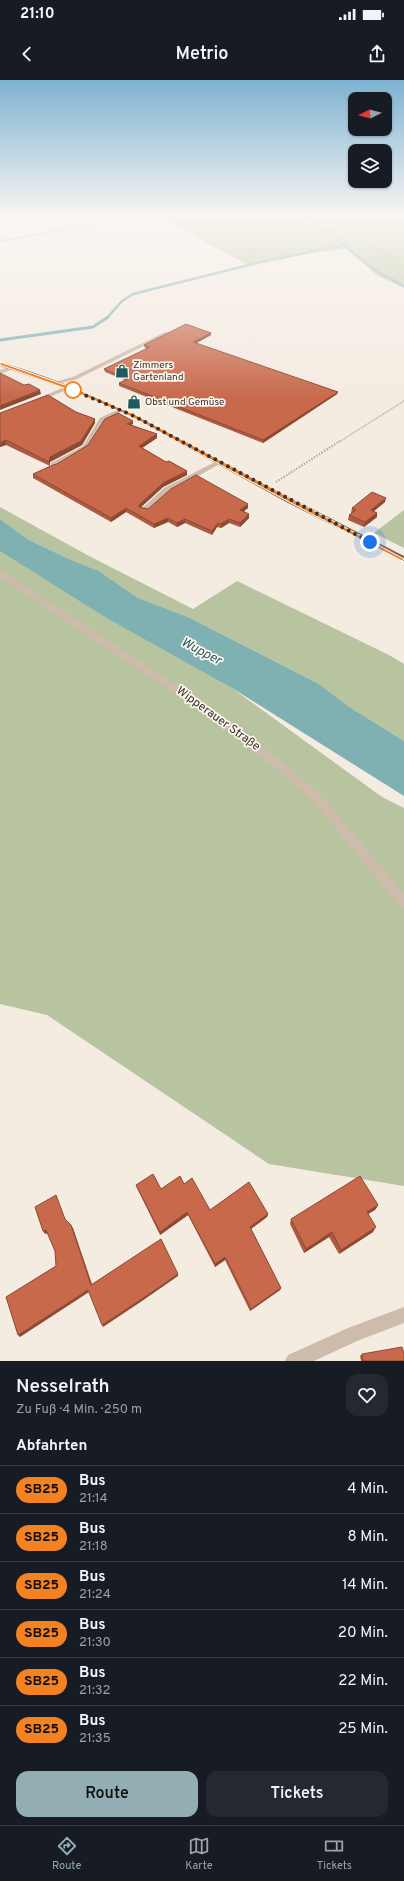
<!DOCTYPE html>
<html lang="de">
<meta charset="utf-8">
<style>
body{margin:0;font-family:Overpass,sans-serif;background:#242831;color:#f1f3f6;height:100vh;display:flex;flex-direction:column;font-size:15px;white-space:nowrap}
*{box-sizing:border-box;margin:0}
p{font-size:13px;color:#9ea1a6}
.icon{flex:none;width:22px;height:22px;fill:none;stroke:currentColor;stroke-width:2;stroke-linecap:round;stroke-linejoin:round}
.map{position:relative;height:1281px;overflow:hidden}
.panel{display:flex;flex-direction:column;background:#171b24;flex:1}
.panel>*{flex:none}
.badge{padding:0 8px;border-radius:13px;font-size:14px;line-height:26px}
.needle{width:26px;rotate:264deg}
.fabs{position:absolute;left:348px;top:12px;display:grid;gap:8px}
.fabs a{display:grid;place-items:center;width:44px;height:44px;border-radius:8px;background:#171b24;box-shadow:0 1px 3px #0004;font-size:20px}
.you{position:absolute;width:20px;height:20px;margin:-10px;border:3px solid #fff;border-radius:50%;background:#1a73e8;box-shadow:0 0 0 6px #1a73e833}
.map>.badge{position:absolute;translate:-50% -50%;box-shadow:0 0 0 2px #fff}
h2{padding:0 16px;font-size:15px;line-height:36px}
.round{display:grid;place-items:center;flex:none;width:42px;height:42px;border-radius:12px;background:#242831}
.head{display:flex;align-items:center;justify-content:space-between;height:68px;padding:0 16px}
h1{font-size:19px;font-weight:600;line-height:30px}
.action{display:flex;gap:8px;margin-top:auto;padding:8px 16px}
.action a{flex:1;height:46px;border-radius:12px;background:#92aeb2;color:#111;font-size:16px;font-weight:600;line-height:46px;text-align:center}
.action a+a{background:#242831;color:#f1f3f6}
ul{padding:0;list-style:none}
li{display:flex;align-items:center;gap:12px;height:48px;padding:0 16px;border-top:1px solid #363941}
li div{flex:1}
li b{display:block;font-size:15px}
li em{font-style:normal}
li .badge{min-width:44px;font-weight:700;text-align:center}
.status{display:flex;justify-content:space-between;align-items:center;height:28px;padding:0 20px;background:#171b24;direction:ltr}
.status svg{height:11px;fill:currentColor}
header{display:flex;justify-content:space-between;align-items:center;height:52px;padding:0 16px;background:#171b24;font-size:18px;font-weight:600}
.menu{display:flex;justify-content:space-around;align-items:center;height:56px;border-top:1px solid #363941;background:#171b24;font-size:11px;color:#9ea1a6}
.menu a{display:grid;justify-items:center;gap:2px}
.menu .on{color:#92aeb2}
.map>svg:first-child{display:block}
.green{fill:#b8c4a0}
.water{fill:#7fb0b2}
.lines{fill:none;stroke-linecap:round;stroke-linejoin:round}
.stream-far1{stroke:#7fb0b2;stroke-width:2.5}
.stream{stroke:#7fb0b2;stroke-width:3}
.path-far2{stroke:#b9a596;stroke-width:1;stroke-dasharray:1 1;stroke-linecap:butt}
.path-far1{stroke:#b9a596;stroke-width:1.5;stroke-dasharray:1 1;stroke-linecap:butt}
.path{stroke:#b9a596;stroke-width:2;stroke-dasharray:1.5 1.5;stroke-linecap:butt}
.minor{fill:#cdbbac;fill-rule:evenodd}
.major{fill:#7d675c;fill-rule:evenodd}
.wall{fill:#ac5a40}
.shaded-wall{fill:#8c4a34}
.building{fill:#c8694b;stroke:#8c4a34}
.line{fill:#f58220;stroke:#fff}
.walk{stroke:#3b302b;stroke-width:4;stroke-dasharray:0 7.2}
.stop-dot{fill:#fff;stroke:#f58220;stroke-width:2}
.labels{text-anchor:middle;dominant-baseline:central;stroke-width:3.5;stroke-linejoin:round;paint-order:stroke}
.far-poi-label{font-size:10px;fill:#3b302b;stroke:#fbf5ee;text-anchor:start}
.street-label{font-size:12px;fill:#3b302b;stroke:#fbf5ee}
.water-label{font-size:13px;font-style:italic;fill:#1f5a5e;stroke:#fbf5ee}
</style>
<div class="status"><b>21:10</b><svg viewBox="0 0 49 12"><path d="M0 12V9h3v3zM5 12V6h3v6zM10 12V3h3v9zM15 12V0h3v12zM26 1h20v11H26zM47 4h2v5h-2z"/></svg></div>
<header><svg class="icon" aria-label="back" viewBox="0 0 24 24"><path d="M15 5l-7 7 7 7"/></svg>Metrio<svg class="icon" aria-label="share" viewBox="0 0 24 24"><path d="M12 15V3M7 8l5-5 5 5M5 13v7h14v-7"/></svg></header>
<div class="map">
<svg width="404" height="1281" viewBox="0 0 404 1281">
<rect width="100%" height="100%" fill="#f4ebe1"/>
<path class="green" d="M161 138H404V208L378 196 346 169 300 174 250 186Z
M0 427 89 476 193 529 237 501 389 575 404 584V661L348 626 319 604 188 537 138 518 99 491 71 480 29 460 0 439Z
M404 430V468L374 453Z
M0 465 232 608 382 717 404 728V1106L269 1084 47 935 0 924Z"/>
<path class="water" d="M0 439 29 460 71 480 99 491 138 518 188 537 319 604 348 626 404 661V716L232 608 105 537 0 471Z"/>
<g class="lines">
<path class="stream-far1" d="M311 138 376 191 404 206
M107 238 122 221 133 214 257 183 344 165"/>
<path class="stream" d="M0 260 93 247 108 237"/>
<path class="path-far2" d="M330 138 386 174 398 193 404 198"/>
<path class="path-far1" d="M339 362 404 321"/>
<path class="path" d="M276 402 340 361"/>
<path class="minor" d="M126 138H138L0 162V160Z
M165 252 170 253 77 299 53 305 50 303 73 297Z
M11 286 13 287V289L0 294V290Z
M67 306 70 308 69 309 39 321 34 320Z
M119 329 124 330 105 340 88 368 57 387H51V383L83 366 100 338Z
M217 381 223 382 170 412 147 432H144L140 430 164 408Z
M0 490 206 624 283 682 319 713 404 813V827L400 826 311 719 275 688 200 630 0 497Z
M404 1227V1243L357 1261 314 1281H285L288 1275 348 1248Z"/>
<path class="major" d="M0 282C84 306 161 348 237 389 292 419 348 447 404 476V481L288 423 132 337 75 312 0 286Z"/>
</g>
<path class="wall" d="M211 253V255L196 263 338 312 337 314 263 363 119 306V303L125 300 105 292 104 289 147 269 145 268 144 265Z
M76 332 95 339V343L82 365 50 382V386L6 365 0 367V333Z
M133 344 132 345 157 354V358L142 368 187 395 163 407 140 428 148 429 248 428 244 431 249 438 240 447 229 443 221 448 217 447 212 455 185 443 177 447 168 442 154 448 126 432 111 442 33 398V394L57 384 88 365Z
M385 422 374 431 377 433V437L364 447 348 440 349 435 352 433H351L352 428Z
M184 1104 210 1130 268 1134 267 1137 251 1149 281 1208 280 1210 250 1231 225 1180 215 1187 188 1135 160 1155 137 1108 136 1105 161 1109Z
M378 1125 375 1130 368 1134 373 1152 339 1174 329 1157 304 1173 290 1144 291 1139Z
M362 1274 404 1281H361L360 1276Z"/>
<path class="shaded-wall" d="M211 253V255L193 265V262Z
M40 310 41 314 0 330V326Z
M338 312 337 314 263 363V360Z
M95 339V343L82 365 50 382V386L49 382 50 377Z
M133 341V344L127 347V344Z
M157 354V358L139 370V366Z
M6 360V365L0 367V363Z
M187 391V395L163 407 139 429V425L163 403Z
M386 418 385 422 370 434 371 430Z
M248 424V428L240 434V430Z
M126 428V432L111 442V438Z
M377 433V437L364 447 365 442Z
M249 434V438L240 447V443Z
M168 438V442L154 448V444Z
M185 439V443L177 447V443Z
M229 439V443L221 448V444Z
M218 443 217 447 212 455V451Z
M378 1125 375 1130 364 1136 367 1132Z
M187 1132 188 1135 160 1155V1152Z
M268 1134 267 1137 249 1150 250 1147Z
M71 1145 73 1148 93 1207 91 1205Z
M376 1147 373 1152 339 1174 341 1170Z
M46 1150 48 1153 45 1154 43 1151Z
M332 1152 329 1157 304 1173 306 1169Z
M225 1177V1180L215 1187V1184Z
M178 1194V1196L142 1221 103 1247 102 1245Z
M281 1208 280 1210 250 1231 251 1229Z
M88 1210 89 1212 20 1257 18 1255Z"/>
<path class="building" d="M186 244 211 253 193 262 338 312 263 360 119 303 128 299 104 289 150 267 144 265Z
M0 293 24 305 29 304 40 310 0 326Z
M48 315 76 332 95 339 81 361 50 377 49 382 6 360 0 363V333Z
M118 333 133 341 127 344 157 354 139 366 166 382 169 381 187 391 163 403 139 425V427L148 429 171 409 196 395 248 424 240 430 249 434 240 443 229 439 221 444 218 443 212 451 185 439 177 443 168 438 154 444 126 428 111 438 33 394 53 385 57 384 88 365 105 339Z
M372 412 386 418 371 430 377 433 365 442 349 435 356 430 352 428Z
M153 1094 161 1109 180 1096 184 1104 192 1098 210 1130 249 1102 268 1134 250 1147 281 1208 251 1229 225 1177 215 1184 187 1132 160 1152 136 1105Z
M360 1096 378 1125 367 1132 376 1147 341 1170 332 1152 306 1169 291 1139Z
M56 1115 65 1139 71 1145 91 1205 161 1159 178 1194 142 1219 102 1245 88 1210 18 1255 6 1217 56 1186 55 1171 46 1150 43 1151 35 1127Z
M402 1267 404 1274V1281H363L362 1274Z"/>
<linearGradient id="sky" x2="0" y2="1"><stop stop-color="#7eb2d2"/><stop offset="0.43" stop-color="#faf6f2"/><stop offset="1" stop-color="#faf6f2" stop-opacity="0"/></linearGradient>
<rect width="404" height="318" fill="url(#sky)"/>
<path class="line" d="M0 282 79 310 136 335 404 479 402 481 289 422 132 337 75 312 0 285Z"/>
<g class="lines">
<path class="walk" d="M73 310 134 336 370 462"/>
</g>
<defs>
<g id="shop-bare" transform="scale(1.08)"><path d="M-5-2.5h2.3a2.7 3.5 0 0 1 5.4 0H5L5.5 6h-11ZM-1.5-2.5h3a1.5 2.3 0 0 0-3 0Z" fill="#1f5a5e" stroke="#fbf5ee" stroke-width="2.5" paint-order="stroke"/></g>
</defs>
<g fill-rule="evenodd">
<use href="#shop-bare" x="122" y="291"/>
<use href="#shop-bare" x="134" y="322"/>
</g>
<circle class="stop-dot" cx="73" cy="310" r="8"/>
<g class="labels">
<g class="far-poi-label">
<text x="133" y="285">Zimmers<tspan x="133" dy="12">Gartenland</tspan></text>
<text x="145" y="322">Obst und Gemüse</text>
</g>
<g class="street-label">
<text transform="translate(218 639) rotate(36)">Wipperauer Straße</text>
</g>
<g class="water-label">
<text transform="translate(201 572) rotate(28)">Wupper</text>
</g>
</g>
</svg>
<div class="fabs">
<a><svg class="needle" viewBox="-14 -14 28 28"><path d="M0-13l5 13h-10z" fill="#e53935"/><path d="M0 13l5-13h-10z" fill="#9ea1a6"/></svg></a>
<a><svg class="icon" aria-label="layers" viewBox="0 0 24 24"><path d="M12 4l9 5-9 5-9-5zM3 14l9 5 9-5"/></svg></a>
</div>
<div class="you" style="left:370px;top:462px"></div>
</div>
<section class="panel">
<div class="head"><div><h1>Nesselrath</h1><p>Zu Fuß · 4 Min. · 250 m</p></div><a class="round"><svg class="icon" aria-label="heart" viewBox="0 0 24 24"><path d="M12 20l-8-8c-3-5 5-10 8-4 3-6 11-1 8 4z"/></svg></a></div>
<h2>Abfahrten</h2>
<ul>
<li><span class="badge" style="background:#f58220;color:#111">SB25</span><div><b>Bus</b><p>21:14</p></div><em>4 Min.</em></li>
<li><span class="badge" style="background:#f58220;color:#111">SB25</span><div><b>Bus</b><p>21:18</p></div><em>8 Min.</em></li>
<li><span class="badge" style="background:#f58220;color:#111">SB25</span><div><b>Bus</b><p>21:24</p></div><em>14 Min.</em></li>
<li><span class="badge" style="background:#f58220;color:#111">SB25</span><div><b>Bus</b><p>21:30</p></div><em>20 Min.</em></li>
<li><span class="badge" style="background:#f58220;color:#111">SB25</span><div><b>Bus</b><p>21:32</p></div><em>22 Min.</em></li>
<li><span class="badge" style="background:#f58220;color:#111">SB25</span><div><b>Bus</b><p>21:35</p></div><em>25 Min.</em></li>
</ul>
<div class="action"><a>Route</a><a>Tickets</a></div>
</section>
<nav class="menu">
<a class="on"><svg class="icon" aria-label="directions" viewBox="0 0 24 24"><path d="M12 3l9 9-9 9-9-9zM9 14v-3h6M13 9l2 2-2 2"/></svg>Route</a>
<a><svg class="icon" aria-label="map" viewBox="0 0 24 24"><path d="M3 6l6-2 6 2 6-2v14l-6 2-6-2-6 2zM9 4v14M15 6v14"/></svg>Karte</a>
<a><svg class="icon" aria-label="tickets" viewBox="0 0 24 24"><path d="M3 7h18v10H3zM15 7v10"/></svg>Tickets</a>
</nav>
